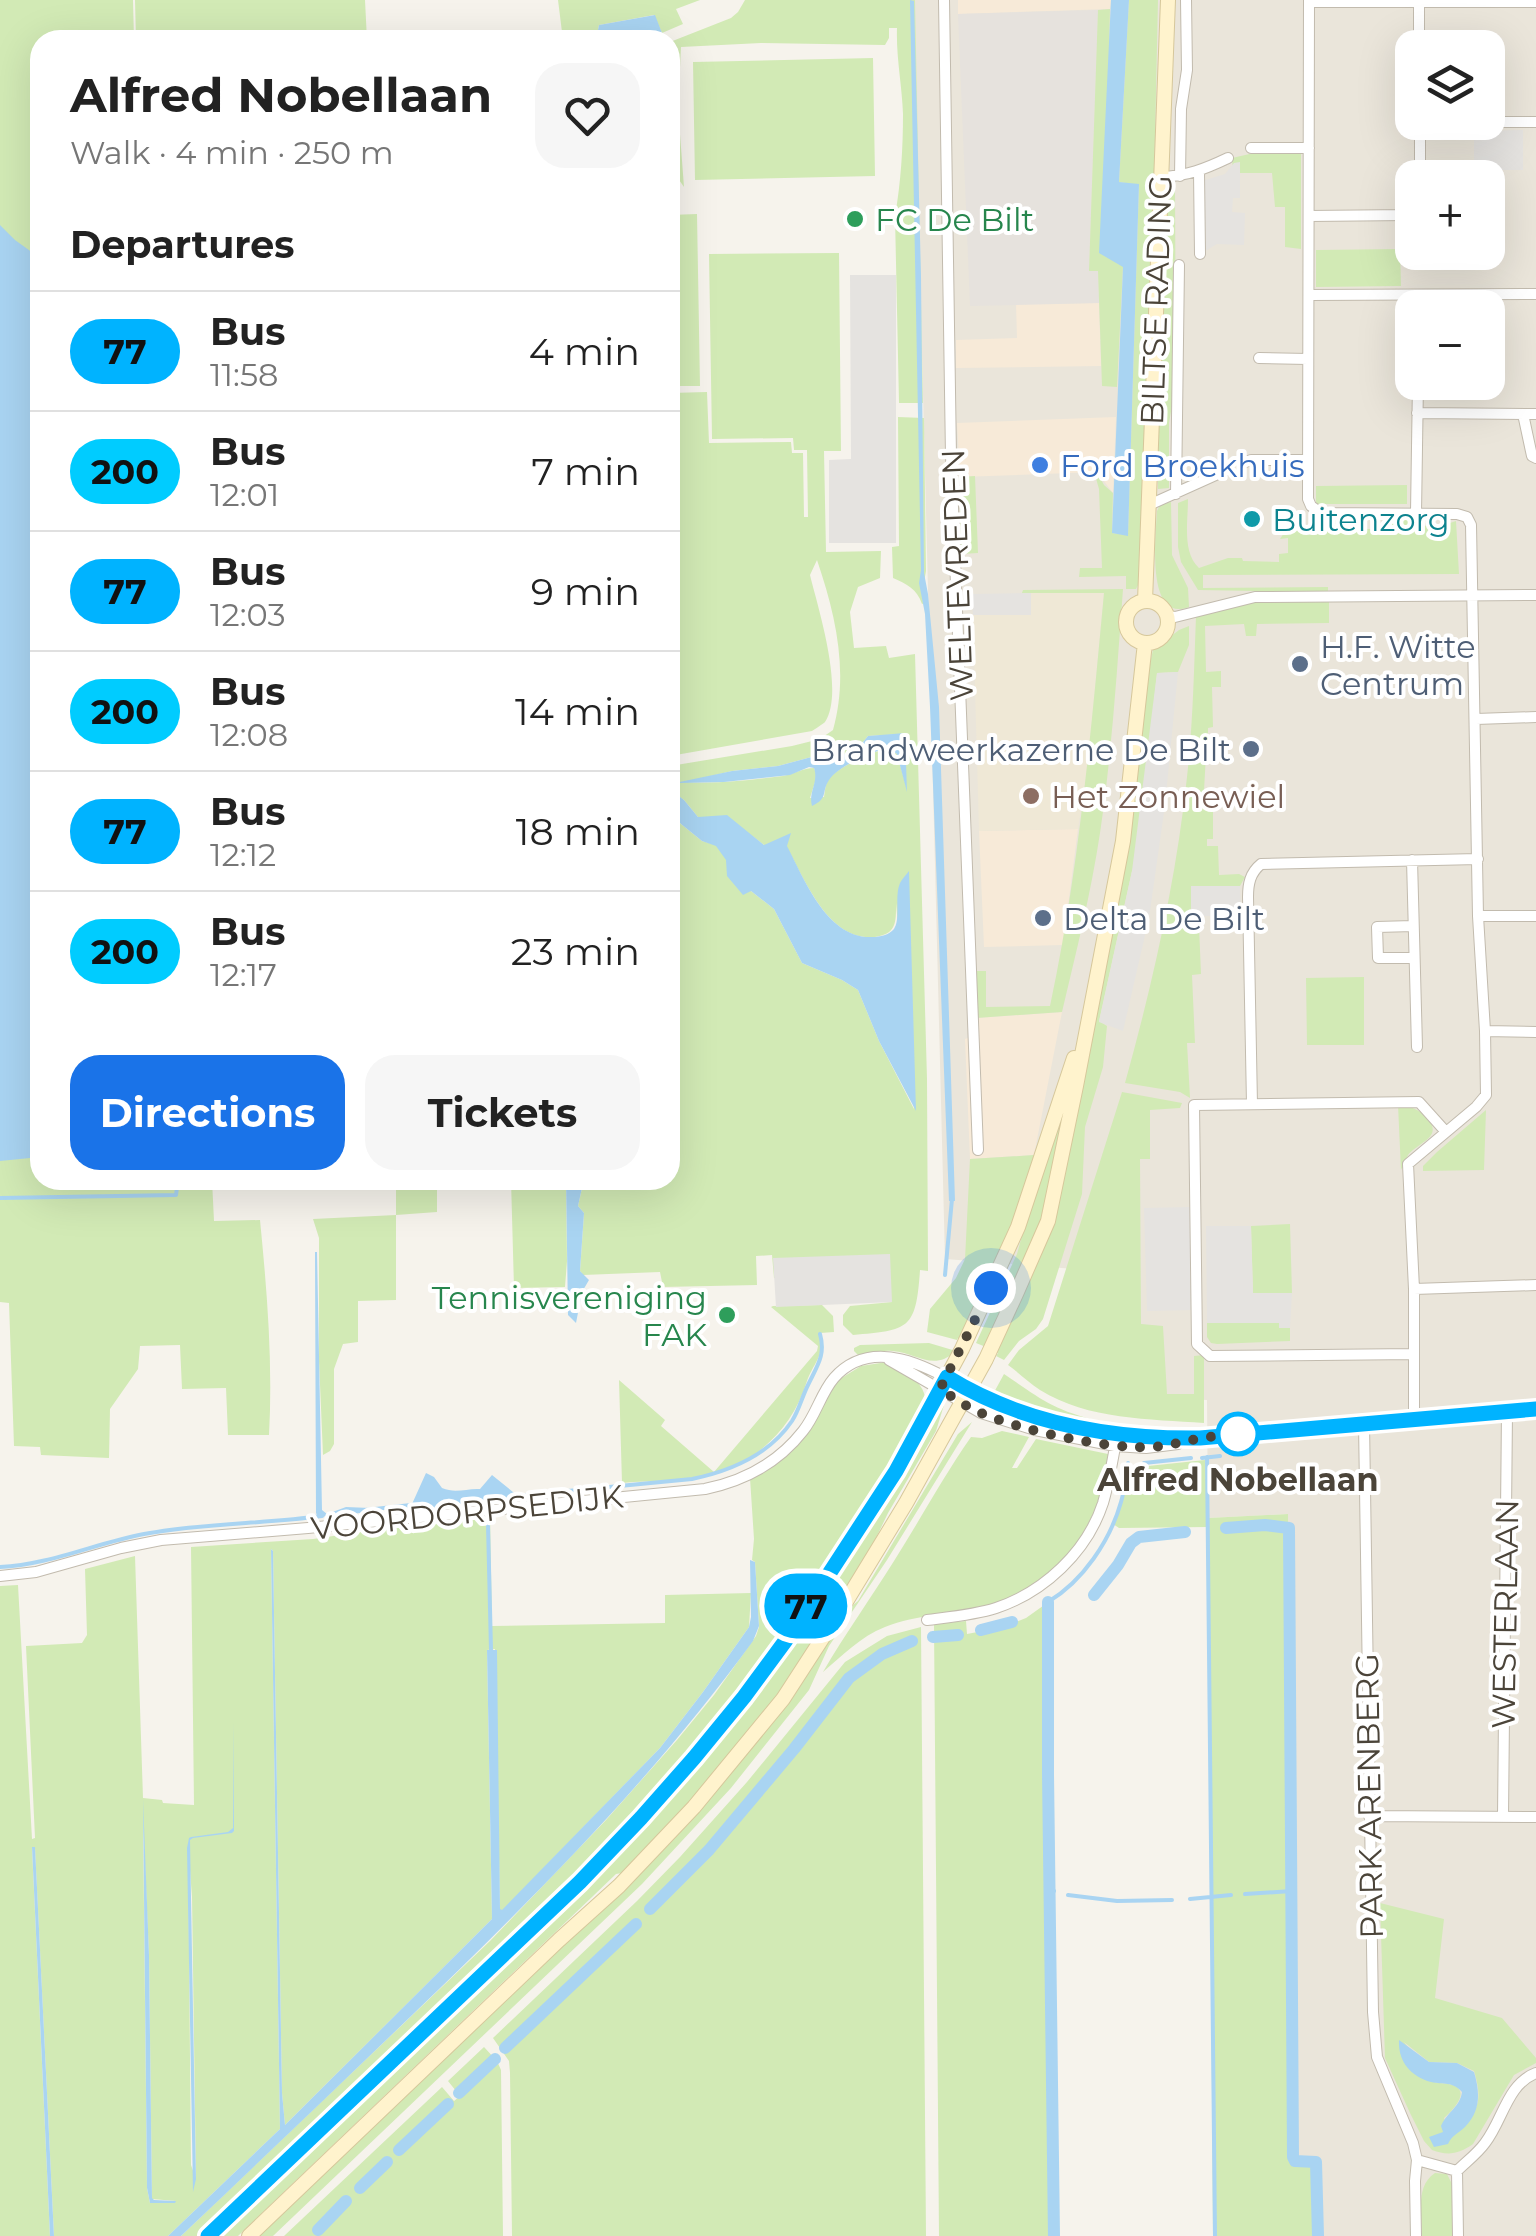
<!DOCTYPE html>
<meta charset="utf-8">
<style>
body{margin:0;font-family:Montserrat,sans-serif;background:#f6f6f6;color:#222;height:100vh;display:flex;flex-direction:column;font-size:38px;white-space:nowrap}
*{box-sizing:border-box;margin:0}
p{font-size:32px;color:#767676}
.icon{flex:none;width:55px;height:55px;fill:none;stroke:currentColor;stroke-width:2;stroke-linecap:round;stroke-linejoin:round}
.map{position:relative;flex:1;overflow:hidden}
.drawer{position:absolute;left:30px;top:30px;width:650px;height:1160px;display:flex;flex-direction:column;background:#fff;border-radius:30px;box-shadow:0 10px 40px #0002}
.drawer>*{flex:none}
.badge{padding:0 20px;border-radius:32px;font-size:35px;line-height:65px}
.tools{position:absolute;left:1395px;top:30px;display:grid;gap:20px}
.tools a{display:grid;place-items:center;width:110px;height:110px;border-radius:20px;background:#fff;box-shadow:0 10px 40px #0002;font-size:50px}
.you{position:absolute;width:50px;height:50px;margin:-25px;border:8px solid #fff;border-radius:50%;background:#1a73e8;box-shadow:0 0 0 15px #1a73e833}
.map>.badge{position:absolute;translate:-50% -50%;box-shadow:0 0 0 5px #fff}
h2{padding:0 40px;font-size:38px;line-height:90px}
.round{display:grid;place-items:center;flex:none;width:105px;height:105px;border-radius:30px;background:#f6f6f6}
.summary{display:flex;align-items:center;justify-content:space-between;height:170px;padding:0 40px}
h1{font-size:48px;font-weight:700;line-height:75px}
.cta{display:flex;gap:20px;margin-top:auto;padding:20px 40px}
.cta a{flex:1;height:115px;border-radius:30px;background:#1a73e8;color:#fff;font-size:40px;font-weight:700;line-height:115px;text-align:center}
.cta a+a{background:#f6f6f6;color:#222}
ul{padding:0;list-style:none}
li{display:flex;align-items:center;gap:30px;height:120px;padding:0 40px;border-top:2px solid #e0e0e0}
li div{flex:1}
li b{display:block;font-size:38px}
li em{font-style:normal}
li .badge{min-width:110px;font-weight:700;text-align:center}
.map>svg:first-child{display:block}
.residential{fill:#eae5da;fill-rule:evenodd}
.commercial{fill:#f7ead8}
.industrial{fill:#e6e2dd}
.education{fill:#efe8d6}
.green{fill:#d2eab5;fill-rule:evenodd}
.parking{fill:#e5e3e0}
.water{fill:#a9d4f2}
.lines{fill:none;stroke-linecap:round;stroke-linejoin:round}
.stream{stroke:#a9d4f2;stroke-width:4}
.canal{stroke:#a9d4f2;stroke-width:12}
.street-casing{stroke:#c2bbae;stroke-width:12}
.secondary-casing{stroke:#d6c79b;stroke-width:16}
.street{stroke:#fff;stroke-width:10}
.secondary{stroke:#fff3cd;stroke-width:14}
.line-casing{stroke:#fff;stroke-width:22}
.line{stroke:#00b3ff;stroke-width:15}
.walk{stroke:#4b4439;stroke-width:10;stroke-dasharray:0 18}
.leisure-dot{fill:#2e9e5b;stroke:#fff;stroke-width:4}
.shop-dot{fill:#3f7fe0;stroke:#fff;stroke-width:4}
.culture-dot{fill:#0f9aa8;stroke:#fff;stroke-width:4}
.service-dot{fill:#5c6f8a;stroke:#fff;stroke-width:4}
.education-dot{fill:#8d6e63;stroke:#fff;stroke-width:4}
.stop-dot{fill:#fff;stroke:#00b3ff;stroke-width:5}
.labels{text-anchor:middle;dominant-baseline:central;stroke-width:8;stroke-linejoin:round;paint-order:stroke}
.leisure-label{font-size:32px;fill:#27864d;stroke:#fff;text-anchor:start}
.street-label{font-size:32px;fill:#4b4439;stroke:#fff}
.shop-label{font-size:32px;fill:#366cbe;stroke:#fff;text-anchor:start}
.culture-label{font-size:32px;fill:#0d838f;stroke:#fff;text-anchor:start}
.service-label{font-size:32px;fill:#4e5e75;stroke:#fff;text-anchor:start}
.education-label{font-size:32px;fill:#785e54;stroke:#fff;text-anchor:start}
.stop-label{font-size:32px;font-weight:bold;fill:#4b4439;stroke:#fff}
</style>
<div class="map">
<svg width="1536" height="2236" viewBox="0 0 1536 2236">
<rect width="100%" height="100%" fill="#f6f3ec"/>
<path class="residential" d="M913 0H1536V2236H1313V2165L1297 2159 1288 1514 1208 1518 1207 1400 1102 1396 1075 1269 945 1259ZM1412 48H1488V122H1412ZM1412 178H1488V252H1412ZM1412 308H1488V382H1412Z"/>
<path class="commercial" d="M958 0H1111L1110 9 958 14Z
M1099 303 1101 366 956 368V340L1017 338 1016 304Z
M1116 417 1113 493 1097 472 960 477 957 423Z
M1078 829 1063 945 984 947 979 831Z
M1062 1012 1034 1155 970 1159 965 1039 976 1035V1018Z"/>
<path class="industrial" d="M1098 10 1089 271 1098 270 1099 303 970 306 958 14Z"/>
<path class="education" d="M1104 592 1088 763 1078 829 979 831 973 615H1031V593Z"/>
<path class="green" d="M0 0H133L134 40H40V1180H212L214 1221 260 1220C267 1291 273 1363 269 1435H228L226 1388 182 1389 180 1345 140 1346 138 1369 110 1409 109 1458 41 1455 40 1447 14 1446 9 1303 0 1302Z
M135 0H365L367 40H136Z
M558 0H700L676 9 683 24 662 33 654 15 599 25 596 40H563Z
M745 0H915L923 403H899L895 216C901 182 903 148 903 114 902 85 896 57 897 28H889V38L885 45 761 43 681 47 678 108 684 187 670 167V42L731 18 738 12Z
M1129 0H1158L1153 229 1139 583 1136 589H1126V576L1079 577 1080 568H1102L1099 489 1095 475 1097 472 1104 485 1113 493 1112 533 1128 535 1139 185 1119 182Z
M1110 9 1109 50 1123 267 1117 387 1102 386 1098 271H1089L1098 10Z
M873 58 875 176 695 180 693 62Z
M1301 151V249L1285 247V207H1275L1272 173H1233L1232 158 1254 153Z
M1172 187H1175L1176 382 1169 423V488L1158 489V429L1166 225 1169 193Z
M697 214 700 386H670V215Z
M1400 249 1401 286 1316 287V250Z
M839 253 841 451H824L826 552 881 551 880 578 858 587 850 612 854 648 886 646 889 658 915 654 927 1079 928 1271 920 1270C916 1330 909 1330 853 1335L843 1325V1315L850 1306 892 1302 774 1278 772 1255 756 1256 757 1285 663 1287 660 1272 583 1275 580 1271 584 1213 578 1206 582 1188 580 1180H670V811L681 824 702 841 716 845 751 891 774 909 802 963 842 980 858 990 879 1041 914 1109 896 903C896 922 897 934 875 937 828 942 805 879 786 846L764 845 751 835 698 817 684 800 670 790 677 783 670 784V766L792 746 820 739 833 730C849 673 836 616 817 560L810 575C818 608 845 692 825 722 824 723 814 730 812 731L670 756V393L707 392 709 443 791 442 792 453H803L804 517H808L807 450H794L793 438 712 439 709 254ZM905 734 906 786 897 754 889 747C873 753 837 766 828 780 825 785 825 792 824 797L810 798 817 776 814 768C803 768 794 774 783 776 751 780 718 784 686 782L732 771 778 766 819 755 845 754 859 747 868 736Z
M898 417 924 418 926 571 924 582 927 602 922 604C917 589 907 584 893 578L892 547 899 546Z
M975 476 978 553 961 554 960 477Z
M1407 485V504H1317L1316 502V486Z
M1188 499C1188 522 1182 552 1199 568L1228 558H1242L1243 561 1279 562V554L1288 553V538L1280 539 1284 533 1300 530 1325 521 1351 519 1352 529H1383L1384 519H1412L1418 526 1444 525 1456 521 1459 574 1203 575V588L1328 587V592L1198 590 1181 562 1178 547V503Z
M1171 502 1172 555 1188 588 1189 607C1145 624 1156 534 1157 511L1160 505Z
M1123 589C1117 670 1112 752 1100 833 1091 893 1076 953 1062 1012L976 1018 974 971H986V1007L1050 1006C1079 870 1091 731 1104 593H1022L1023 590Z
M1329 598V623L1257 624 1256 636H1246L1244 624 1205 626 1206 672 1221 671V687H1212L1213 727 1208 728V753L1206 754 1203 809 1213 810V839H1207V846H1218L1219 875 1239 874 1245 877 1240 886 1191 887 1192 925 1199 926 1201 974 1192 975 1195 1043H1187L1190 1098 1180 1092 1125 1083C1153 982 1176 881 1187 777 1193 723 1194 670 1196 616L1258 600Z
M1189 626V645L1178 672 1157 673 1149 749 1151 821 1132 871 1099 1021 1107 1026 1103 1067 1085 1127 1082 1194 1043 1319 1036 1329 1019 1341 1004 1360 996 1356 998 1353 993 1351 1042 1249 1128 844 1135 797 1148 672 1153 650 1179 630Z
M1364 977V1045H1307L1306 978Z
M1070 1085 1044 1217 986 1347 976 1343 1017 1254 1027 1217Z
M1122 1092 1182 1103 1180 1108 1150 1110V1159H1140L1141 1324 1163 1326 1167 1394H1194V1356L1204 1355V1423C1150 1419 1088 1420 1040 1390 1029 1383 1019 1373 1008 1365L1019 1350 1048 1326Z
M1398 1105C1410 1106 1419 1109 1427 1118 1444 1137 1419 1142 1408 1155 1407 1157 1402 1168 1401 1170Z
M1486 1110 1484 1170 1423 1171V1166L1437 1152Z
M1034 1155 1010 1232 962 1339 958 1338 957 1340 927 1332 930 1309 956 1278 965 1259 970 1159Z
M396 1180H437V1212L396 1215V1300L358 1301V1342L343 1344 334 1369V1444L330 1451 323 1455 319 1361V1238L313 1219 396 1215Z
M511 1180H566L567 1261 565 1287 514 1288Z
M1290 1224 1292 1293 1253 1294 1251 1226Z
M822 1305 833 1316 834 1332 820 1333C825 1358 813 1362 806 1384 793 1426 758 1461 715 1474 686 1482 652 1480 622 1483L619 1380 665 1420 661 1426 714 1472 817 1351 818 1346 771 1307 773 1306Z
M1207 1323H1280V1328H1290V1341L1217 1344 1211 1343 1207 1337Z
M929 1343 956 1351C933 1372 918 1353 892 1351 881 1350 870 1353 859 1356L854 1351V1348L860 1345Z
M887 1362C905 1373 926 1380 926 1405L851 1535 768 1654 709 1730 629 1823 199 2236H181L490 1941 606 1820 677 1740 714 1695 756 1636 759 1627 755 1562 752 1560 754 1539 750 1478 812 1427 831 1390 840 1379 861 1366Z
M1004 1374C1041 1399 1053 1410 1099 1421L1098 1428 1049 1418 992 1396Z
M942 1402 944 1405 936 1431 888 1513 865 1561 809 1653 729 1760 622 1873 616 1874 238 2236H219L606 1865 666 1802 735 1720 786 1652 813 1603Z
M972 1422 887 1560 829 1646 809 1690 731 1788 642 1884 273 2236H259L656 1853 843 1613 858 1601 958 1434Z
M1002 1431 1029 1437 1012 1468H1017L1036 1439 1108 1454C1108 1464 1105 1474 1103 1484 1089 1544 1044 1591 985 1606 952 1615 917 1614 885 1627 860 1637 843 1655 823 1672 845 1634 871 1598 894 1561 920 1520 943 1477 971 1437L982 1438Z
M1205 1460 1208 1518 1288 1514 1297 2159 1313 2165V2236H1213L1208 1527 1119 1528 1113 1524 1126 1489 1129 1468Z
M490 1516 492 1626 665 1623V1595L751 1593 749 1627 703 1692 660 1748 502 1911 500 1910 495 1649 487 1650 492 1919 285 2125 282 2093 273 1551 271 1549 280 2129 168 2236H54L35 1848H32L50 2236H0V1586L18 1585 32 1839 35 1838 26 1646 82 1643 87 1635 85 1569 135 1556 143 1798 162 1800 163 1803 194 1805 191 1547 313 1539 428 1522ZM143 1818 149 1955 152 2199 176 2201 150 2203 147 2188ZM188 1844 192 1897 196 2179 191 2165Z
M1047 1603 1054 2185 1056 2236H939L934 1624 966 1621 967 1634 1004 1627 1026 1618Z
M921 1627 926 2236H512L510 2073 509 2061 493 2038 637 1901 680 1857 747 1782 845 1662 887 1636Z
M1380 1903 1444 1919 1435 1998 1502 2018 1536 2058V2063L1514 2075 1473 2144C1459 2154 1448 2156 1432 2150L1424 2141 1410 2113 1385 2058ZM1404 2042 1429 2062 1457 2063 1474 2071C1485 2107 1475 2113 1451 2137L1444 2118C1464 2100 1471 2083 1436 2083Z
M484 2047 497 2061 501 2070 503 2236H284L442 2087 454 2101 460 2096 448 2081Z
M1435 2173 1447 2174 1453 2186 1455 2236H1422C1422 2214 1415 2186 1435 2173Z"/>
<path class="parking" d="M1523 130V170H1474V131Z
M1240 162V198H1233L1232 212 1245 213 1244 245 1217 244 1200 254 1199 182 1225 174 1234 163Z
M850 275H896V543H829V460L851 459Z
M1031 593V615H973L972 594Z
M1178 672 1165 805 1149 918 1123 1031 1099 1022 1132 871 1157 673Z
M1191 886H1240L1241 916H1191Z
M1191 1207 1193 1310 1147 1311 1144 1208Z
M1206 1226H1251L1253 1293H1292L1290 1328H1279V1323H1207Z
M890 1254 892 1302 776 1307 773 1258Z"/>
<path class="water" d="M910 0 914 1 921 276 924 573 928 594 939 707 955 1201H949L930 707 925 614 919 583 921 570Z
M1111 0H1129L1119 182 1139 184 1128 536 1112 533 1123 267 1099 253Z
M655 15 662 33 655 40H596L599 25Z
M0 225 15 240 40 258V1157L0 1161Z
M905 733 907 792 897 754 888 747C872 753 839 765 829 780 821 792 829 798 812 806 808 792 819 782 814 768L809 767 790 775 762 778 724 782 679 783 671 790 684 800 698 817 727 815 764 845 791 833 787 846C804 878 827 940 873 937 880 937 889 935 894 929 901 918 894 897 900 883 902 879 906 875 909 871L916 1111 879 1041 858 990 842 980 802 963 774 909 751 891 743 895 727 876 726 860 716 846 702 841 681 824 670 811V784L732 771 778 766 819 755 845 754 859 747 868 736Z
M566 1180H580L582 1188 578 1206 584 1213 580 1271 589 1280 582 1292 576 1323 568 1315Z
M315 1252H317L322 1510 327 1514 346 1507 370 1508 371 1512 318 1517 316 1513Z
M426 1473 434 1477 442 1488C456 1494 467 1488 480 1489L492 1475 523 1500 403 1511 412 1504Z
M271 1549 273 1551 282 2093 285 2125 492 1919 487 1650H497L500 1909 502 1910 660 1748 703 1692 749 1627 751 1617 750 1560 755 1562 759 1626 753 1641C652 1780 530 1902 406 2021 331 2093 256 2165 181 2236H168L280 2129Z
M233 1722 234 1831 232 1833 193 1838 190 1840 196 2179 193 2192 187 1848 189 1838 191 1837 228 1832 233 1828Z
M143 1799 149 1955 152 2198 154 2200 176 2201 175 2203H150L147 2188Z
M32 1847H35L54 2236H50Z
M1399 2040 1429 2062 1457 2063 1474 2072C1480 2092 1481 2111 1465 2127 1458 2134 1452 2135 1448 2144L1434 2147 1429 2137 1443 2132 1441 2126C1447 2112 1460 2107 1462 2092 1452 2081 1444 2085 1431 2082 1410 2076 1398 2061 1399 2040Z"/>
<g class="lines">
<path class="stream" d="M0 1198 176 1195 178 1180
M945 1275 952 1199
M1207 1457 1215 2236
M1202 1458 1220 1456
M1144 1463 1191 1458
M516 1496 692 1479C731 1471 769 1455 792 1421 799 1410 802 1397 808 1385 817 1366 826 1355 820 1334
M366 1510 411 1505
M488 1525 491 1650
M0 1567C49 1565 96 1543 144 1534 203 1523 263 1524 322 1516
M1048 1602C1083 1581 1110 1541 1121 1502 1125 1489 1126 1476 1128 1463
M1050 1890 1054 1891
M1245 1894 1292 1891
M1068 1895 1117 1901 1172 1900
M1190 1899 1231 1895"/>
<path class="canal" d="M1226 1528 1265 1525 1289 1528 1293 2157 1295 2161 1316 2162 1318 2236
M1094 1595 1118 1565 1131 1543 1139 1537 1185 1532
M1048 1602V1774L1054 2236
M981 1630 1012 1622
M933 1637 958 1635
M650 1909 709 1850 794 1749 849 1678 882 1654 912 1641
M505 2048 636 1924
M459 2093 495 2059
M399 2150 448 2104
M360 2188 387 2162
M318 2230 346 2201"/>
<g class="street-casing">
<path id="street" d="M944 0 951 456 978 1150
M1309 0 1308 499 1311 506 1321 513 1457 514 1467 517 1471 525 1478 916 1485 1031 1486 1095 1476 1107 1408 1164 1414 1289V1420
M1309 2H1536
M1419 3V48
M1488 122H1536
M1251 148H1309
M1199 172 1200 254
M1180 176 1181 109 1187 70 1186 0
M1161 177C1187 176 1205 169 1228 158
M1420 178V122
M1309 216 1408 215 1412 212
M1309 295 1536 294
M1259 358 1308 359
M1417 413 1536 414
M1523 414 1532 456 1536 458
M1243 463 1251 460H1307
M1176 494 1179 265
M1149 505 1229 469
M1416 513 1418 382
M1167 616 1175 617 1255 597 1536 595
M1476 719 1536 717
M1412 860 1417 1047
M1478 916H1536
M1413 926 1377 927 1378 958H1414
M1485 1031 1536 1032
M1252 1104 1248 897C1248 884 1250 873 1261 864L1478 859
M1414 1289 1536 1285
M1414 1354 1210 1356 1197 1344 1194 1105 1419 1102 1446 1132
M889 1360 981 1413 1035 1430 1115 1446 1146 1448 1178 1444
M1364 1423 1373 2012 1377 2057 1413 2143 1417 2160 1457 2171C1466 2162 1478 2153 1485 2143 1503 2120 1507 2084 1536 2073
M0 1576 36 1572 121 1548 161 1540 308 1528 705 1489C744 1481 778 1463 803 1431 816 1415 821 1393 834 1378 872 1335 930 1367 968 1390
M927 1620C950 1617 974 1615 996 1608 1044 1592 1087 1552 1103 1503 1109 1483 1112 1462 1116 1442L1123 1436 1158 1438H1201L1536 1409
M1369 1816 1536 1817
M1503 1817 1507 1412
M1457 2171 1458 2236
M1416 2236 1415 2181 1417 2160"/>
</g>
<g class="secondary-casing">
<path id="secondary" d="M1126 622a21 21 0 1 1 42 0a21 21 0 1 1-42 0Z
M1145 601 1168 0
M208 2236 580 1882 641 1818 744 1697 786 1640 876 1502 919 1429 962 1349 1018 1227 1074 1058
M249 2236 559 1940 619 1886 694 1807 783 1699 842 1608 906 1503 986 1359 1016 1294 1048 1221 1076 1086 1123 841 1145 643"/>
</g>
<use href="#street" class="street"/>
<use href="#secondary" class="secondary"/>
</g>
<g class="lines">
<g class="line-casing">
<path id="line" d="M208 2236 580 1882 641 1818 694 1758 744 1697 786 1640 896 1471 947 1377C1023 1424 1112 1439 1200 1438L1536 1409"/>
</g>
<use href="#line" class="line"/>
<path class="walk" d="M991 1288 940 1389C953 1397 966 1407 981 1413 1020 1430 1105 1449 1148 1447 1167 1447 1184 1441 1202 1438 1213 1436 1230 1435 1238 1434"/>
</g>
<g class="leisure-dot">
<circle cx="855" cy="219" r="10"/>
<circle cx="727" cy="1315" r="10"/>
</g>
<circle class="shop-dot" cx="1040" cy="465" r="10"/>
<circle class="culture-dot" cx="1252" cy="519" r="10"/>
<g class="service-dot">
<circle cx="1300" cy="664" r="10"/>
<circle cx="1251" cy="749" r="10"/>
<circle cx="1043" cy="918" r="10"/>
</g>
<circle class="education-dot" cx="1031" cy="796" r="10"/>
<circle class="stop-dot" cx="1238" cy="1434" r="20"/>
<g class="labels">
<g class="leisure-label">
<text x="875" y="219">FC De Bilt</text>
<text x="707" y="1297" text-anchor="end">Tennisvereniging<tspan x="707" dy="37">FAK</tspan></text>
</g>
<g class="street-label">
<text transform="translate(1156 300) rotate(-88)">BILTSE RADING</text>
<text transform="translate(957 575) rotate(-92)">WELTEVREDEN</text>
<text transform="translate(467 1512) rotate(-6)">VOORDORPSEDIJK</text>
<text transform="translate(1505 1614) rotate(-89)">WESTERLAAN</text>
<text transform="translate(1369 1796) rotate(-91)">PARK ARENBERG</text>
</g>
<g class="shop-label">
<text x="1060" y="465">Ford Broekhuis</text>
</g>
<g class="culture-label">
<text x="1272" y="519">Buitenzorg</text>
</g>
<g class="service-label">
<text x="1320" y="646">H.F. Witte<tspan x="1320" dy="37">Centrum</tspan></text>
<text x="1231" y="749" text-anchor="end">Brandweerkazerne De Bilt</text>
<text x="1063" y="918">Delta De Bilt</text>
</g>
<g class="education-label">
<text x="1051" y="796">Het Zonnewiel</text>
</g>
<g class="stop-label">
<text x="1238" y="1479">Alfred Nobellaan</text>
</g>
</g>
</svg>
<div class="tools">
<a><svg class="icon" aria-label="layers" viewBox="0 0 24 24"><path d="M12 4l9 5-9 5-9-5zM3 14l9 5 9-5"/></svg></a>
<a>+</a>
<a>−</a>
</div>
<div class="you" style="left:991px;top:1288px"></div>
<b class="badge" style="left:806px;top:1606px;background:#00b3ff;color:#111">77</b>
<section class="drawer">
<div class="summary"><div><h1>Alfred Nobellaan</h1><p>Walk · 4 min · 250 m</p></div><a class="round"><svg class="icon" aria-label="heart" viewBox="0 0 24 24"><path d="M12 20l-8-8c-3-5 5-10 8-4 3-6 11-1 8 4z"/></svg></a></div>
<h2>Departures</h2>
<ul>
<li><span class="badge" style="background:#00b3ff;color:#111">77</span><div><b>Bus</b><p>11:58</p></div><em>4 min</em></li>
<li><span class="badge" style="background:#0cf;color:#111">200</span><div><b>Bus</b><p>12:01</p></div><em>7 min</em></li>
<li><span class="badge" style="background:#00b3ff;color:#111">77</span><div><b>Bus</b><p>12:03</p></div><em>9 min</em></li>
<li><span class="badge" style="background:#0cf;color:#111">200</span><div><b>Bus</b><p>12:08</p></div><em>14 min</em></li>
<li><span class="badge" style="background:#00b3ff;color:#111">77</span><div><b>Bus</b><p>12:12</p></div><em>18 min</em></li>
<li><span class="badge" style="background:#0cf;color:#111">200</span><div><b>Bus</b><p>12:17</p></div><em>23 min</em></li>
</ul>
<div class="cta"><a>Directions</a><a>Tickets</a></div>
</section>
</div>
